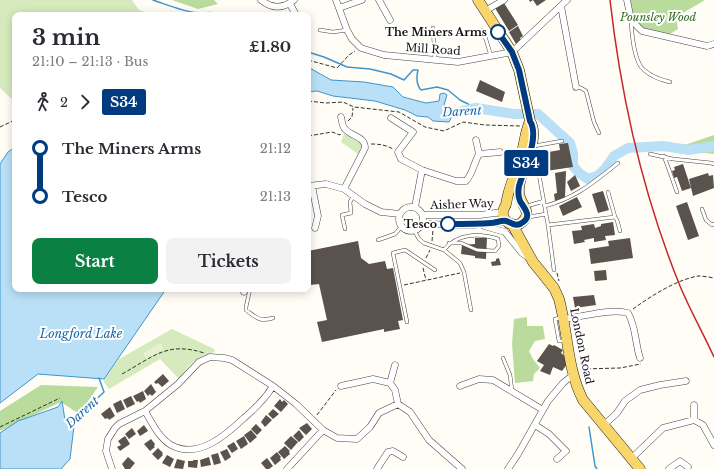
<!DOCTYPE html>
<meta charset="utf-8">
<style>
body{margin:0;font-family:"Libre Baskerville",serif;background:#f2f2f3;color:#2b2b33;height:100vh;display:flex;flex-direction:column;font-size:15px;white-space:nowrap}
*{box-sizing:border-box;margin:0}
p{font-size:13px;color:#7c7c81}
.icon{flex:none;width:22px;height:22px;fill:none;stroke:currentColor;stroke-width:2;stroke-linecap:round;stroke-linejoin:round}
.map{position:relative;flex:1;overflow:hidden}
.details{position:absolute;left:12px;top:12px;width:299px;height:280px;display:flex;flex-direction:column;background:#fff;border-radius:8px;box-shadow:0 2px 10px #0003}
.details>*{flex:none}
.badge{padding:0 8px;border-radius:3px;font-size:14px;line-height:26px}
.map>.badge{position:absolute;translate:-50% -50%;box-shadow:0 0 0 2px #fff}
.legs{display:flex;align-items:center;gap:6px;height:44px;padding:0 20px;font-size:13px}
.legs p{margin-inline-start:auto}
.headline{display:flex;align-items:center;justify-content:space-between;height:68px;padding:0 20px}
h1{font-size:22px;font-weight:700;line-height:30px}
.cta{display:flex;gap:8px;margin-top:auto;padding:8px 20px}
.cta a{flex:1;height:46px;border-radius:8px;background:#0b8043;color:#fff;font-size:16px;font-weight:700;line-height:46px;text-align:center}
.cta a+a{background:#f2f2f3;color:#2b2b33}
ul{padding:0 20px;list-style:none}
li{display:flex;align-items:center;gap:14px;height:48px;font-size:15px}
li i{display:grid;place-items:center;width:6px;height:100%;margin:0 5px;background:currentColor}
li i::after{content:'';width:10px;height:10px;margin:-5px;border:3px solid;border-radius:50%;background:#fff}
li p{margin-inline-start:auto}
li:first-child i{background:linear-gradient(#0000 50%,currentColor 0)}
li:last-child i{background:linear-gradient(currentColor 50%,#0000 0)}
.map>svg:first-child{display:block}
.green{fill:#d5ebbd}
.forest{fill:#b9dc9c}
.pitch{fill:#e6f2cf}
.water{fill:#b9e0f7;stroke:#3f96cf}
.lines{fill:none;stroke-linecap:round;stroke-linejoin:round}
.stream{stroke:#3f96cf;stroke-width:1.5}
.river{stroke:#b9e0f7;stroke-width:10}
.building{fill:#5a524d}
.lane-casing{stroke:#444;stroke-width:4}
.street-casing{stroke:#444;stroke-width:7}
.primary-casing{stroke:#222;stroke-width:11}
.path{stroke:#333;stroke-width:1;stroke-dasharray:4 2;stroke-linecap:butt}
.lane{stroke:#fff;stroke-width:3}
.street{stroke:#fff;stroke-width:6}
.primary{stroke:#f9d66b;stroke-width:10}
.rail{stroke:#c4262e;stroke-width:1.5}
.line-1-casing{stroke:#fff;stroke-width:9}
.line-1{stroke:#003b80;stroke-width:6}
.stop-1-dot{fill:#fff;stroke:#003b80;stroke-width:2}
.labels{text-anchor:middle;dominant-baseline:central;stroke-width:4;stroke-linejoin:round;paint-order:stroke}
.park-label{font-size:11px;font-style:italic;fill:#2f6b1f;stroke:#fff}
.stop-label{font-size:11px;font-weight:bold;fill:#111;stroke:#fff;text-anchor:end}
.street-label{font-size:11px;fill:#111;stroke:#fff}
.water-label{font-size:12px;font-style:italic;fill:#1768a6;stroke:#fff}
</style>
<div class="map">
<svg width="714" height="469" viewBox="0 0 714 469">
<rect width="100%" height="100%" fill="#fffdf5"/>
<path class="green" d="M0 0H132L139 10 152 15H15V102L0 88Z
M345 131 364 142 358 154 341 142Z
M172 329 214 349 215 352C194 358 191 362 179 379L160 359 109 389 104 382V379L119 359Z"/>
<path class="forest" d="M172 0H214L218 4 198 9Z
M627 0H705L676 17 678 29 667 36 642 31 631 20Z
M714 135V154L673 149Z
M527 317V326H543L545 339 535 341 529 351 533 359 540 368 534 374 533 381 515 383 512 344 514 319Z
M41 385 98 387 79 414 61 402 0 431V411Z"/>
<path class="pitch" d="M161 343 164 349 146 359 143 353Z"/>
<path class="water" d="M308 67 331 80 364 82 393 87 403 97 426 103 439 101 440 94 444 93 447 95 444 105V110L454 113 449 122 433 121 428 117 417 116 405 110 375 101 333 96 317 91 308 92Z
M15 147V289H166L104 379 38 374 0 403V164L8 152Z
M62 401 65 420 73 422 74 426 70 459 61 469H0V433L18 421 58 407Z"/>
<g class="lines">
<path class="stream" d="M153 0C168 5 184 12 199 13 208 14 211 10 220 15
M308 52 324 57 347 67 370 69 391 74 404 80 413 70H418C416 78 416 84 421 90L437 87 448 90 460 100 476 108
M72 422 104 392 99 378
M589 427 595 466 597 469"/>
<path class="river" d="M440 113H454L476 108 514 114H538L570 143 573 153V166L579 173 588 179 597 176 605 169 614 156 628 148 663 146 689 150 714 146"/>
</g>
<path class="building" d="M529 0H546L537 6 533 0 530 2Z
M504 3 518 25 509 31 495 8Z
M518 26 523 36 520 38 521 41 516 44 509 32Z
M480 80 505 92 502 102 476 91Z
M568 143 573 167 546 171 543 153 560 150 559 144Z
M683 164 691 188 682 191 677 177 674 178 672 171 675 170 674 167Z
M566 171 565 198 555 201 554 194 557 193 555 173Z
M708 173 709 176 713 175 714 188 693 196 689 179Z
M575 175 580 186 571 191 567 182Z
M603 191 609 210 598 213 592 194Z
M577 197 582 207 563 216 559 206Z
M687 202 699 236 688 240 676 206Z
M613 222 615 235 605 236 606 240 594 242V238L584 240 585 242 574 244 572 231 582 230 581 226 594 224 595 228 601 226V224Z
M475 238H487L486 259 475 258V256L461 254 462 245 475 244Z
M630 238 633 258 591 264 589 249 609 246 608 241Z
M358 241 361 258 369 264 385 261 387 269 393 268 403 320 398 321 400 329 384 332V329L322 342 317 322 327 320 319 284 310 285 308 278V251Z
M499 258 501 265 492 266 491 262 496 261V259Z
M606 270 607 280 595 281 594 271Z
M594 295 596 305 575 308 573 297Z
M549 344 553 346 554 345 563 350 561 353 567 358 565 361 568 363 562 371 553 367 550 375 540 371 544 365 537 361Z
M163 374 169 381 162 387 158 383 156 384 154 382Z
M151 384 156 392 152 396 150 394 148 396 144 391Z
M143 391 146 399 140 403 139 401 137 402 133 396Z
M131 396 135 404 127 408 123 400Z
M280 399 282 402 284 400 288 404 281 412 274 406Z
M121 400 125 409 117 413 113 404Z
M110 407 115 416 109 420 108 418 105 419 101 414Z
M273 409 279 414 273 419 268 414Z
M266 415 272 420 265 427 261 422Z
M307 423 312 429 306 435 299 428Z
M256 424 262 430 257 435 251 429Z
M144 425 148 431 140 436 137 431Z
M132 428 136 434 129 439 125 434Z
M251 430 257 437 250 443 244 435Z
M299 430 304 437 299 442 293 436Z
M125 436 130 444 120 451 117 447 121 445 118 441Z
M244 436 248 444 241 449 236 441Z
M291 436 298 442 291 450 284 443Z
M151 439 155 444 154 446 155 447 150 451 144 444Z
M234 442 238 449 232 453 227 446Z
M285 446 290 451 289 452 290 454 284 459 278 452Z
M158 448 163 453 162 454 163 455 158 460 152 454Z
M227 449 231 457 225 461 220 452Z
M277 452 281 457 280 458 281 460 275 465 270 458Z
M218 453 221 463 214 465 211 455Z
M167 455 174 459 170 467 162 463Z
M128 457 135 463 130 469H125L122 464Z
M209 457 211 465 201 467 200 460Z
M267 458 273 466 269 469H266L261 463Z
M177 459 185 461 183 469 174 468Z
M193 460H198L197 468 188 467V461H193Z"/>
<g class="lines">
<g class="lane-casing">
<path id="lane" d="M631 22C632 35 634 62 644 70 652 77 661 80 670 82
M433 28 435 60
M320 30 333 32 347 30
M483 30 491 56
M576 87 581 88 586 91 594 122 599 133
M534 146 562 141
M650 154 673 159 711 163 714 164
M664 156 677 192
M538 169 548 225 554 270
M527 206 544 201
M545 206C576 198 594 182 618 163
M702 209 706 220 712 225 714 224
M529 217 546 214
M615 217 617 220 620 231
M548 225 615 217 608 192
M345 229 342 215 351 213 350 202 354 195
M414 230 419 239 424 243 444 250 460 263 464 272 471 310
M378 240 395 234 402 226
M444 250C457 233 479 233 498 239L499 246 495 251 477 250 461 243H449
M250 289 246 307V310C257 318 259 322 273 318
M561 318 555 319 559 341H565
M407 322 393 253 405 250 435 270
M503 358 510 375 512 391"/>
</g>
<g class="street-casing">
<path id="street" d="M261 0C272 9 283 9 294 0
M336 0 347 30 352 39 361 48 384 55 458 62 512 52 567 0
M379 0 390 20
M627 0 631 20 642 31 707 46 714 44
M290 4 296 15
M561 6 576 87
M339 8 362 0
M485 11 504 0
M341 117C342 121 342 126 345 129 352 137 365 136 365 148L344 189
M391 118 413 132 398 152 401 159 422 170 415 207
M476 140 479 154 500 152
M422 170 456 181H466C473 173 474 163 479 154
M308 186 326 184 344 189 365 204 381 212 400 214
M312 186 318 216 315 228
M399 219a12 12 0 1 1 24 0a12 12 0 1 1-24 0Z
M423 215H480L503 212
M422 223C448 226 481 226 506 221
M484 226 505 232 522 253 529 258
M244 292 245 289
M563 319C583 317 610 308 628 313 636 326 635 343 640 358
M395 365 390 383 395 390 398 404
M341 386 373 379 390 383
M460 386 479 379 493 380 543 410
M145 411C152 423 159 438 171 445 198 460 226 435 244 418 256 408 265 399 273 386
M694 420V405
M535 425 549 434 566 451 557 459
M604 425 617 413 625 401 640 390 660 385 686 381
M631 459 663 428 694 420 703 425 714 445
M112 469 106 451 108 439 115 428 119 424 145 411 178 384 199 362 210 357 224 358 232 360 273 386 296 404 323 430 337 438 357 439 370 427 379 413 398 404 410 412 429 440 462 469
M287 469 323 430
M377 469 388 452 393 451 403 457
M508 469 518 454 548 401 563 383 573 375
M669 469 680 461 688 467"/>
</g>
<g class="primary-casing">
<path id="primary" d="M478 0 512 52 519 70 530 121C542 142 517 171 519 192 519 203 532 211 524 220 522 223 518 225 514 225 507 224 502 218 503 212 503 209 506 206 506 204 507 201 507 197 508 195 511 182 517 170 521 157 524 146 525 132 530 121
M512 224 533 262 554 288 559 299C568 332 567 369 583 400L640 469"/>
</g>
<path class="path" d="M308 60 337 68 349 55 355 51
M308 101 326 103 343 102 354 107 399 112 425 127 444 131 463 122 485 125 520 126
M348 121 352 117 353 108
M0 127 15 120
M308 136 332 132 340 135 341 133
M371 144C379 144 386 145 393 149
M432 241 433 230
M426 258 430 250
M423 268 426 280
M557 273 559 281
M404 285 460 273
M633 309C651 296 676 280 698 276 703 276 709 277 714 278
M581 369 620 368 641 364
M122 374C153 357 167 341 204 353
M317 415 336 390
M0 427 60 398"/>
<use href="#lane" class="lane"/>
<use href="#street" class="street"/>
<use href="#primary" class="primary"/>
<path class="rail" d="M610 0C621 97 643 195 680 286 690 310 703 333 714 357"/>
</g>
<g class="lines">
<g class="line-1-casing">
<path id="line-1" d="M448 224C462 224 477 224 491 223 495 223 502 220 506 221 511 222 514 227 520 224 534 217 524 208 520 201 518 196 518 191 519 186 524 169 540 137 530 121L519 70 512 52 498 32"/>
</g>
<use href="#line-1" class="line-1"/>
</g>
<g class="stop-1-dot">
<circle cx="498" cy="32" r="7"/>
<circle cx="448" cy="224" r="7"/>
</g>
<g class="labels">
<g class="park-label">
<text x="658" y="17">Pounsley Wood</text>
</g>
<g class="stop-label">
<text x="487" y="32">The Miners Arms</text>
<text x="437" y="224">Tesco</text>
</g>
<g class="street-label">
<text transform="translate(433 49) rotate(4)">Mill Road</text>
<text transform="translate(462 204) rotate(-2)">Aisher Way</text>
<text transform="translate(582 346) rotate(78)">London Road</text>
</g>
<g class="water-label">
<text transform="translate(462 111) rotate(-3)">Darent</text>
<text x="81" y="333">Longford Lake</text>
<text transform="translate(82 412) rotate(-42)">Darent</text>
</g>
</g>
</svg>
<b class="badge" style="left:526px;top:163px;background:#003b80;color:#fff">S34</b>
<section class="details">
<div class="headline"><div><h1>3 min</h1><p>21:10 – 21:13 · Bus</p></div><b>£1.80</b></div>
<div class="legs"><svg class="icon" aria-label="walk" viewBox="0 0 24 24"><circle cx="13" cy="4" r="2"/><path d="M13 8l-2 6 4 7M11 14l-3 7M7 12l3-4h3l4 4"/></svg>2<svg class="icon" aria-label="forward" viewBox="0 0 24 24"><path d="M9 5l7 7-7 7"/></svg><b class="badge" style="background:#003b80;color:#fff">S34</b></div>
<ul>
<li><i style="color:#003b80"></i><b>The Miners Arms</b><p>21:12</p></li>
<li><i style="color:#003b80"></i><b>Tesco</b><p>21:13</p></li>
</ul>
<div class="cta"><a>Start</a><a>Tickets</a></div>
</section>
</div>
